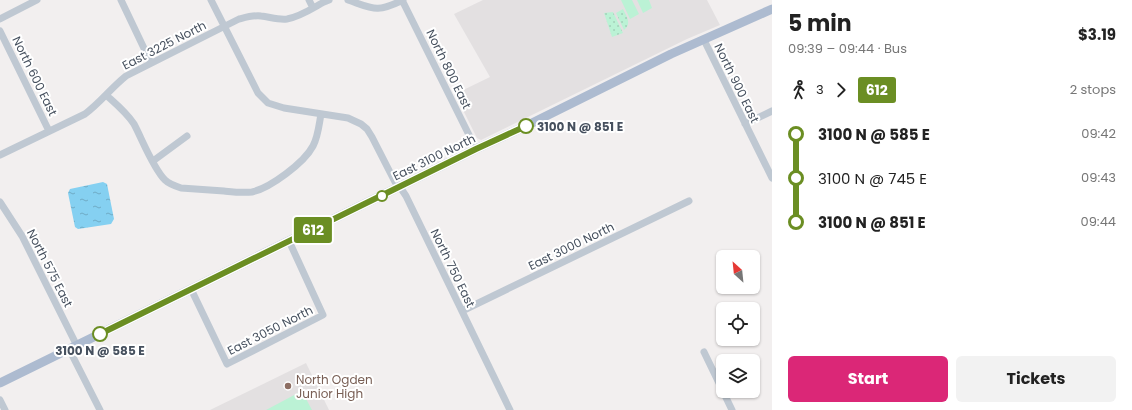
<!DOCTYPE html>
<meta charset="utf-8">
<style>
body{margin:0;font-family:Poppins,sans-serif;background:#f2f2f2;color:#222;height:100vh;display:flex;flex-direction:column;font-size:15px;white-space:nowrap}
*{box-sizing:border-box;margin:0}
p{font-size:13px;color:#767676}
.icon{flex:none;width:22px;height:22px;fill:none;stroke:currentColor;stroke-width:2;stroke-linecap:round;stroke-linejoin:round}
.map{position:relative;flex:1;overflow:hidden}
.side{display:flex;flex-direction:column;background:#fff;width:360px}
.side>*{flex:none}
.badge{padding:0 8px;border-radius:3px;font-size:14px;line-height:26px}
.needle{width:26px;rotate:333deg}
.controls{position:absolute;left:716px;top:250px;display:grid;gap:8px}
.controls a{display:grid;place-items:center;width:44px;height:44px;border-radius:6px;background:#fff;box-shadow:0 1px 3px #0004;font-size:20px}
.map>.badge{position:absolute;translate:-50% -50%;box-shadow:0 0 0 2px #fff}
.legs{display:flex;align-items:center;gap:6px;height:44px;padding:0 16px;font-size:13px}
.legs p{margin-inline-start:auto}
.summary{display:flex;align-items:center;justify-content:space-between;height:68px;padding:0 16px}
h1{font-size:22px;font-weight:700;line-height:30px}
.primary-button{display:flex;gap:8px;margin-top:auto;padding:8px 16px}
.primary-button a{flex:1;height:46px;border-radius:6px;background:#db2777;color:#fff;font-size:16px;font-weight:700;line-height:46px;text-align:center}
.primary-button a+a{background:#f2f2f2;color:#222}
ul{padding:0 16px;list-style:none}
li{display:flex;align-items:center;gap:14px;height:44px;font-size:15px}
li i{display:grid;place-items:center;width:6px;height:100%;margin:0 5px;background:currentColor}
li i::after{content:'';width:10px;height:10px;margin:-5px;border:3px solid;border-radius:50%;background:#fff}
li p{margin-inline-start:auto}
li:first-child i{background:linear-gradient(#0000 50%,currentColor 0)}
li:last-child i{background:linear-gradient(currentColor 50%,#0000 0)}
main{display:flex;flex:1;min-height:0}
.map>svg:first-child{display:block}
.education{fill:#e3e0e1}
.green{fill:#bbf2d5}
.park{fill:url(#park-dots)}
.water{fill:url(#water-ripples)}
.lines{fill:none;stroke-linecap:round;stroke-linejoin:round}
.minor{stroke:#bfc8d2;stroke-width:7}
.major{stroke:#adbbd0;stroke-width:9}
.line-1-casing{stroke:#fff;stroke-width:9}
.line-1{stroke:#6b8e23;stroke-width:6}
.stop-1-dot{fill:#fff;stroke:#6b8e23;stroke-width:2}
.education-dot{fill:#8d6e63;stroke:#fff;stroke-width:1.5}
.labels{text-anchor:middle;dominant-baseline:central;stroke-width:4;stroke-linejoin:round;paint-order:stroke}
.street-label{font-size:12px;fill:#46505e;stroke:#fff}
.stop-label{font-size:12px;font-weight:bold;fill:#46505e;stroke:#fff;text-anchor:start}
.education-label{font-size:12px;fill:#785e54;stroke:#fff;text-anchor:start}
</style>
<main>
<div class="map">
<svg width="772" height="410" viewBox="0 0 772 410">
<defs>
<pattern id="park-dots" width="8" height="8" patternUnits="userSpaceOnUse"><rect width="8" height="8" fill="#bbf2d5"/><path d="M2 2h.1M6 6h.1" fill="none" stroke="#a2d1b9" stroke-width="1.8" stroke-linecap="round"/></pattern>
<pattern id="water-ripples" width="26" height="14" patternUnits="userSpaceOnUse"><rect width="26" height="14" fill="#85d0f1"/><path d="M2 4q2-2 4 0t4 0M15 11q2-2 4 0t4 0" fill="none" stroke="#6fabc6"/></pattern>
</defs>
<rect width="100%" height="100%" fill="#f2efef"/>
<path class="education" d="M483 0H707L720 25 687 39 481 140 477 138 455 94 490 77 454 14Z
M306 363 329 410H210Z"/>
<path class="green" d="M621 0H632L639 14 630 19Z
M637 0H649L652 8 643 13Z
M298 393 304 395 312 410H266Z"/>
<path class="park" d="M623 9C627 17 632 24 624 30L616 13Z
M613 12 623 33 612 37 604 13Z"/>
<path class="water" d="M103 182 107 184 114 219 111 224 78 229 75 227 68 193 70 189Z"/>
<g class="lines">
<path class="minor" d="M121 0 151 63
M211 0 258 93 268 103 284 108 348 118 361 124 367 129 372 137 395 182 400 187 406 196 510 410
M309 0 313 8
M348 0C374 9 376 13 403 0
M402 0 476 149
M0 19 37 0
M0 31 49 131
M704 40 772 178
M106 95C116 104 126 112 134 124 142 139 153 168 165 180 169 184 175 186 181 188 196 189 210 190 224 191 234 192 243 193 252 192 270 188 304 163 313 146 318 137 319 125 321 114
M745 124 772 111
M0 155 85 114C100 103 111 88 126 76L239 19C247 17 254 15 261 16 270 17 278 20 287 19 300 17 313 8 324 2L329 0
M153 161 187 136
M0 202 22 236 77 346
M191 289 227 364 323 315 289 241
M462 311 689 201
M69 349 100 410
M704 352 732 410
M0 400 5 410"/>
<path class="major" d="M0 383 476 149 526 126 671 54 772 9"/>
</g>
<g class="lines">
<g class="line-1-casing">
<path id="line-1" d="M100 334 476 149 526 126"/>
</g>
<use href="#line-1" class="line-1"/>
</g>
<g class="stop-1-dot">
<circle cx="526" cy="126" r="7"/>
<circle cx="382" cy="196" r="5"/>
<circle cx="100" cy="334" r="7"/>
</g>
<circle class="education-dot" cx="288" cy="386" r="4"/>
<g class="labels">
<g class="street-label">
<text transform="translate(164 45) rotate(-27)">East 3225 North</text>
<text transform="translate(449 69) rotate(64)">North 800 East</text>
<text transform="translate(35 76) rotate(64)">North 600 East</text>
<text transform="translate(737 83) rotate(64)">North 900 East</text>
<text transform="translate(434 157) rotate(-26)">East 3100 North</text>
<text transform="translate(571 246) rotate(-26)">East 3000 North</text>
<text transform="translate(50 268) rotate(63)">North 575 East</text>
<text transform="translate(453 268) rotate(64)">North 750 East</text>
<text transform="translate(270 330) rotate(-27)">East 3050 North</text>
</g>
<g class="stop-label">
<text x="537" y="126">3100 N @ 851 E</text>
<text x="100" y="350" text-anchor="middle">3100 N @ 585 E</text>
</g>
<g class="education-label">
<text x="296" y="379">North Ogden<tspan x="296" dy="14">Junior High</tspan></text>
</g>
</g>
</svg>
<div class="controls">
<a><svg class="needle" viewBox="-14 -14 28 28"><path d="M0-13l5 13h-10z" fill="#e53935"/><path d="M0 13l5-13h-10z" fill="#767676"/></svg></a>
<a><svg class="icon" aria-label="locate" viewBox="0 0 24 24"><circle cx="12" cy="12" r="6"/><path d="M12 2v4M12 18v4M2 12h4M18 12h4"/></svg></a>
<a><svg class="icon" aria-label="layers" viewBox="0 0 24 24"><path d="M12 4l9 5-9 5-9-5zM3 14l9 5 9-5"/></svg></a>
</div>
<b class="badge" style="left:313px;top:230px;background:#6b8e23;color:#fff">612</b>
</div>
<section class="side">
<div class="summary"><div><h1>5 min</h1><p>09:39 – 09:44 · Bus</p></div><b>$3.19</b></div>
<div class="legs"><svg class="icon" aria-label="walk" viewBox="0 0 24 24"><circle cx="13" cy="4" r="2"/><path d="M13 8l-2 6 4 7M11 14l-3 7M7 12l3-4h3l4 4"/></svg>3<svg class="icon" aria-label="forward" viewBox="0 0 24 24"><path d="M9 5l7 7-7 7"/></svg><b class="badge" style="background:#6b8e23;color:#fff">612</b><p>2 stops</p></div>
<ul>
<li><i style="color:#6b8e23"></i><b>3100 N @ 585 E</b><p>09:42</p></li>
<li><i style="color:#6b8e23"></i><span>3100 N @ 745 E</span><p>09:43</p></li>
<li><i style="color:#6b8e23"></i><b>3100 N @ 851 E</b><p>09:44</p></li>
</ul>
<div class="primary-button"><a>Start</a><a>Tickets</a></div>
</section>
</main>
